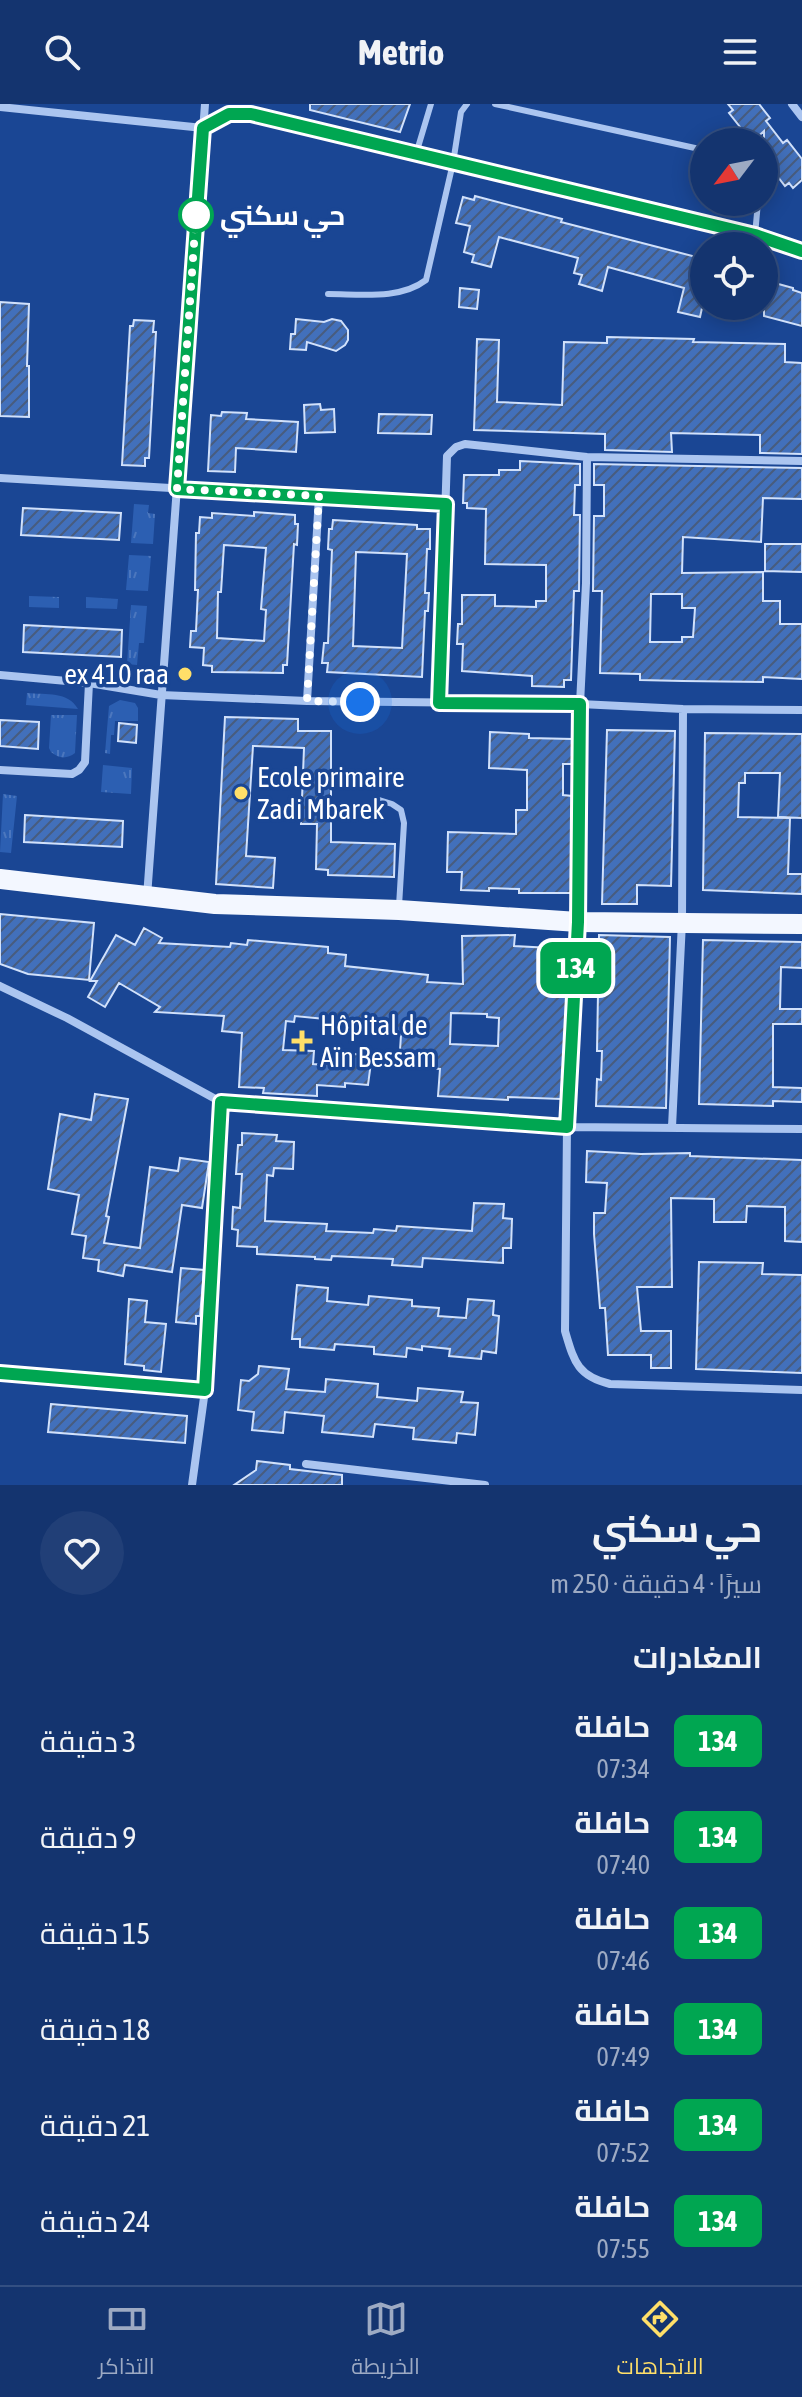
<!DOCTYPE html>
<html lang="ar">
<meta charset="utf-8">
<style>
body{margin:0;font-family:"Asap Condensed",Cairo,sans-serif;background:#213f77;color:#f1f3f6;direction:rtl;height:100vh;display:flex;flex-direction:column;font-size:30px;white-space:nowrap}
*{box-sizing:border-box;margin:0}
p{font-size:26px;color:#9daac3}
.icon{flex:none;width:44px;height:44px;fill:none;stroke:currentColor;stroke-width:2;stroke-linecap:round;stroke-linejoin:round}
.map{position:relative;height:1381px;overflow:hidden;direction:ltr}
.details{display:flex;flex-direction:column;background:#14346f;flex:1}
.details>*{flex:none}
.badge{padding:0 16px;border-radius:12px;font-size:28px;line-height:52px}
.needle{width:52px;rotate:238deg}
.tools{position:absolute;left:690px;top:24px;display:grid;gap:16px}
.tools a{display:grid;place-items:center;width:88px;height:88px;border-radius:50%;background:#14346f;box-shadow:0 4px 20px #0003,0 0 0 2px #334f82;font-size:40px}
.you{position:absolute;width:40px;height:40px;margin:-20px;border:6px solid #fff;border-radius:50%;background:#1a73e8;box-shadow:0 0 0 12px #1a73e833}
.map>.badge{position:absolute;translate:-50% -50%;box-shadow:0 0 0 4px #fff}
h2{padding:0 40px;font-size:30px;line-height:72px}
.round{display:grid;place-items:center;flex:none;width:84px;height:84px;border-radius:42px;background:#213f77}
.head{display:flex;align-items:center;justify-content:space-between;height:136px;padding:0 40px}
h1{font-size:38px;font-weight:700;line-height:60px}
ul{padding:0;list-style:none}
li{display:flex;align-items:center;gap:24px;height:96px;padding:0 40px}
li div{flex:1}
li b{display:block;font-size:30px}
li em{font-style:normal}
li .badge{min-width:88px;font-weight:700;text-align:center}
header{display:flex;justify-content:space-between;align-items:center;height:104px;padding:0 40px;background:#14346f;font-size:36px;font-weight:700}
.dock{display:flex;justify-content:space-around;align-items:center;height:112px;border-top:2px solid #334f82;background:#14346f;font-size:22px;color:#9daac3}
.dock a{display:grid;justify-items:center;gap:4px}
.dock .on{color:#ffdf69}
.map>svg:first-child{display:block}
.grass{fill:url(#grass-tufts)}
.building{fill:url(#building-hatch);stroke:#d1e1fb;stroke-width:2;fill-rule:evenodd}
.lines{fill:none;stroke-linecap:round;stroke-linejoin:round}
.service{stroke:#abc5f0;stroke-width:6}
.minor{stroke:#abc5f0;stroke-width:8}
.primary{stroke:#f3f7ff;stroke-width:20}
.line-casing{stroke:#fff;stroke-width:18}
.line{stroke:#00a651;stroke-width:12}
.walk{stroke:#fff;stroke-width:8;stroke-dasharray:0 14.4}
.stop-dot{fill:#fff;stroke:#00a651;stroke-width:4}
.poi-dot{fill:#ffdf69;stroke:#1a4694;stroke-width:3}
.labels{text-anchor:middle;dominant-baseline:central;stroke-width:7;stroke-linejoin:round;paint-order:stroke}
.stop-label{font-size:28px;font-weight:bold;fill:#fff;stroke:#1a4694;text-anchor:start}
.poi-label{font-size:28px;fill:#fff;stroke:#1a4694;text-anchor:start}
</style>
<header><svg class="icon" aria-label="menu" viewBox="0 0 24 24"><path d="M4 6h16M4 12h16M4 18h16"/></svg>Metrio<svg class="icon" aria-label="search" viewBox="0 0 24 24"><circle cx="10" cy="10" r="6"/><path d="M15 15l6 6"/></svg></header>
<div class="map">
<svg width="802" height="1381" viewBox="0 0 802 1381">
<defs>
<pattern id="grass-tufts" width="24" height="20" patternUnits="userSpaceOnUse" patternTransform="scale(2)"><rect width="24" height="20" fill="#2c5fb2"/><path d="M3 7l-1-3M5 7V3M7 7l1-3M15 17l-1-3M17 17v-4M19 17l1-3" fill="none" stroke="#4c77be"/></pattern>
<pattern id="building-hatch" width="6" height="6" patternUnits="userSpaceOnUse" patternTransform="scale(2)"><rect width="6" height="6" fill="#4270bb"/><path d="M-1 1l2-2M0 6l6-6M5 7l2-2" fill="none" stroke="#485c7e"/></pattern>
</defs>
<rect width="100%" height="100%" fill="#1a4694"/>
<path class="grass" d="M134 400 149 401 148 409 155 410 153 440 131 439Z
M129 451 151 452 148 487 126 486Z
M29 492 59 493V504L29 503Z
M86 493 118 495 117 505 86 504Z
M131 501 147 502 144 539H139L137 561 127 560Z
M27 589C46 591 68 587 78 605L26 601Z
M120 596 135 599 138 604V617H115L114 631H111L110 650 105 649 109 602Z
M51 611H77L75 649C67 655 59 655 51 648L49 644Z
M103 661 132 664 131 690 101 688Z
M3 690 17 692 11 749 0 748Z"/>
<path class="building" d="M310 0H410L400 28 310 6Z
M728 0H759L770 14 766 17 783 39 787 36 802 55V76L793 84 789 79 785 82 764 55V27L752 38 729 9 733 6Z
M475 92 562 115 561 118 704 155V205L702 204 700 213 678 208 684 184 608 163 602 187 579 180 582 171 574 169 578 154 499 133 491 163 472 158 474 151 464 148 470 122 456 119 463 93 474 96Z
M764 176 793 184V186L802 189V222L764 212Z
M460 184 479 186 477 205 459 203Z
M0 198 29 200 27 262H29V313L0 312Z
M296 215 324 218 332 215 341 217 348 226V236L345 241 336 247 307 238 306 246 290 245 291 230H295Z
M134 216 154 217 153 228H156L149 354H145V362L122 361 130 222H133Z
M607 233 694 235 693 238 785 240V258L802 259V350L760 349V331L671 329 672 348 605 346V330L474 326 477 235 499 236 497 298 562 301 564 238 607 239Z
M320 300 321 306 334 305 335 328 305 329 304 301Z
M222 308 247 309 246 315 298 318 296 348 236 344 235 368 208 367 211 311 221 312Z
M379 310 432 311 431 330 378 329Z
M520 357 580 360V381H575L574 411H580L579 487H574L571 576H564V583L532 582V572L462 567 463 540H457L458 520H462V491H495V502L536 503V497H546V461L485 460 486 405 467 404V399H463L464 371H499V366H520Z
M594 360 802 364V395L763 394 761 438 683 433 682 469 763 468V497H780V520H802V575L763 573V578L682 577 640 576V570L600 569 602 487H593L594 412H604V381H594ZM651 490H682V504H695L693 533H682V538H650Z
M23 404 121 409 119 436 21 431Z
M254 408 295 411V420H298L297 441 294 440 287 561H283V569L212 568V562L203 561 204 544 190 543 191 527H196L198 486H195L196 429H199L200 413 212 414V409L254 412ZM224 441 266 444 261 505 266 506 264 537 217 534 218 488H221Z
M333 416 417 421V425H430V445H427L425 489H429L428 507H425L422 573 327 568 328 559H322L324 539H328L332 446 328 445 329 425H332ZM356 448 407 450 402 544 353 542Z
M765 440H802V468L765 467Z
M24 521 122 526 121 553 23 548Z
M225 613 298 615V627H331V738L395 740 394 773 328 771V766L316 765 317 720H301L304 644 253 642 246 752 275 754 273 784 216 780Z
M0 616 39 618 38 645 0 642Z
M119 619 137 621 136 639 118 637Z
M607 626 675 627 671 782 637 781V800H602Z
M490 628 529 630V634L573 635 572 660H563V691L572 692 571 789H519V785L489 784V787L461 786 462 768H447L448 728 516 730V706H527V666L489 664Z
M705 629 802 630V714L778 713 780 669H745V679H739L738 713 790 714 788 770H802V790L703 786Z
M25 711 123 717 122 743 24 738Z
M0 810 94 819 89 876 28 870 0 860Z
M144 824 162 834 159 839 230 843 231 839 247 841 248 836 328 843V849L346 851 345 862 428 871 427 878 463 880 462 832 515 831 514 842 570 845 561 995 508 993V996L438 992 440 965 399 961 401 931 355 926V918L295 912 294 918 286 917 283 946 314 947 313 960 351 963 352 950 372 951 368 981 345 979V983L317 981V992L263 989 264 984 239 983 242 929 222 927 224 912 155 908 160 903 119 879 105 903 88 893 97 877H90L116 831 135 841ZM451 909 487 910V913L499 914 498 942 450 940Z
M599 831 670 833 666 1004 596 1002 597 975 601 976 602 947H597Z
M703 836 802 838V864L781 863 780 905H802V920H773V983L802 984V998L773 997V1002L699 1000Z
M95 990 128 995 106 1112 109 1113 104 1139 140 1144 150 1063 178 1067 180 1054 209 1058 202 1104 182 1101 172 1168 125 1161 123 1172 98 1167 99 1156 83 1154 86 1132 72 1130 79 1091 48 1085 60 1010 91 1016Z
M242 1029 277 1031 276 1037 294 1038 293 1065 274 1064 273 1072 267 1071 265 1117 327 1120 326 1127 373 1129 374 1125 396 1127 397 1122 472 1127 474 1099 504 1100 503 1114 512 1115 511 1144H503V1159L423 1154 422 1163 392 1161 393 1155 332 1152 331 1156 315 1155V1153L257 1150V1143L237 1142 238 1126 232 1125 233 1103 240 1104 242 1070H236L238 1041H242Z
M587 1047 641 1050 690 1049V1052L802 1056V1138L785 1137V1103L747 1102 746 1118H714V1095L671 1094 672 1183H637L641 1227H671V1264H651V1251H608L605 1204H600L594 1130V1109H605L607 1079 586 1078Z
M699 1158 763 1159 762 1170 802 1171V1269L696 1265Z
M181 1164 204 1166 200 1212H196V1220L176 1218Z
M297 1181 328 1184 327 1197 368 1201 369 1192 412 1196V1202L439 1204 438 1212 466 1214 468 1195 494 1197 493 1211 499 1212 496 1249 482 1247 481 1255 449 1252 450 1245 422 1242V1246L407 1244 406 1253 374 1250V1243L335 1240 334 1246 300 1243V1235H292Z
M129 1195 147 1197 145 1218 166 1220 161 1268 144 1266V1262L125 1260Z
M259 1262 289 1265 286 1285 325 1288 326 1275 378 1280 377 1293 417 1297 418 1284 463 1288 461 1298 478 1299 475 1331 457 1329 456 1339 413 1335 414 1324 375 1320 373 1333 322 1328 324 1312 285 1308 283 1329 252 1326 254 1308 238 1306 241 1276 249 1277 258 1270Z
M51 1300 187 1312 185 1339 48 1328Z
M257 1357 290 1361V1365L342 1371V1381H234L256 1366Z"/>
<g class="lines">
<path class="service" d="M495 0 704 46
M416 50 431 0
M755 131 758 98
M328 190C360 190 400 196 426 176L453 59 461 8 467 0
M376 695 392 700 401 706 404 719 399 802"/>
<path class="minor" d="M792 0 802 13
M0 3 203 24 229 10H251L755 131 802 147
M587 353 586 479 580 600 578 818 567 1023 565 1227C574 1257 577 1272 610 1280L802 1286
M0 374 446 400
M0 571 89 579 161 591 307 597 580 600 683 605 802 606
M307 597 319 392
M439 599 447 352 456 343 465 340 587 353 802 357
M0 666 72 670 79 666 85 658 89 579
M147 793 205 0
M0 882 67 914 221 998 567 1023 802 1025
M672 1023 682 818 683 605
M0 1269 205 1286 221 998
M306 1360 485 1381
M192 1381 205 1286"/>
<path class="primary" d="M0 775 215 800 399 806 578 818 802 820"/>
</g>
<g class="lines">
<g class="line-casing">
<path id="line" d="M0 1269 205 1286 221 998 567 1023 578 818 580 600 439 599 446 400 177 385 203 24 229 10H251L755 131 802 147"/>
</g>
<use href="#line" class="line"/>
<path class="walk" d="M196 111 177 385 319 392 307 597 360 598"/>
</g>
<circle class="stop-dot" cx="196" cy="111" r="16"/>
<g class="poi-dot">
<circle cx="185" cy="570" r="8"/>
<circle cx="241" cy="689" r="8"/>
<path d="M298 925h8v8h8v8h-8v8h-8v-8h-8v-8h8z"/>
</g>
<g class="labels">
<g class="stop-label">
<text x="220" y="111">حي سكني</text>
</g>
<g class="poi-label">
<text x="169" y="570" text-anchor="end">ex 410 raa</text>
<text x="257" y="673">Ecole primaire<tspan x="257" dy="32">Zadi Mbarek</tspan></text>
<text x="320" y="921">Hôpital de<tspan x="320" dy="32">Aïn Bessam</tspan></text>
</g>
</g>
</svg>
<div class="tools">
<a><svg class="needle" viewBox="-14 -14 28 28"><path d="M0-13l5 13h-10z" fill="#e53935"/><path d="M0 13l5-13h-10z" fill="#9daac3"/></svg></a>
<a><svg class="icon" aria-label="locate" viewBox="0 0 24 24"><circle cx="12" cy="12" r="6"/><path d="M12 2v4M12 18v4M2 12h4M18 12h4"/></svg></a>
</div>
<div class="you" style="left:360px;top:598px"></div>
<b class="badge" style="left:576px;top:864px;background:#00a651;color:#fff">134</b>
</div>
<section class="details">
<div class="head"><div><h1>حي سكني</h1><p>سيرًا · 4 دقيقة · 250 m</p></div><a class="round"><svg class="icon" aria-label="heart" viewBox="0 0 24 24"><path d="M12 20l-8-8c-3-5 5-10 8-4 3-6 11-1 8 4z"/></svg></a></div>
<h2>المغادرات</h2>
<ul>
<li><span class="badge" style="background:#00a651;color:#fff">134</span><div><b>حافلة</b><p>07:34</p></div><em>3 دقيقة</em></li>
<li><span class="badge" style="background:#00a651;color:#fff">134</span><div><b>حافلة</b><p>07:40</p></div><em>9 دقيقة</em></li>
<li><span class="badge" style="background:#00a651;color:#fff">134</span><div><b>حافلة</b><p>07:46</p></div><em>15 دقيقة</em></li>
<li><span class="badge" style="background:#00a651;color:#fff">134</span><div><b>حافلة</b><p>07:49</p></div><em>18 دقيقة</em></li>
<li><span class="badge" style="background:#00a651;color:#fff">134</span><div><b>حافلة</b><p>07:52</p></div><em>21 دقيقة</em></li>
<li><span class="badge" style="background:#00a651;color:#fff">134</span><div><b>حافلة</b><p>07:55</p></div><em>24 دقيقة</em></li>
</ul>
</section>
<nav class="dock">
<a class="on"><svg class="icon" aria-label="directions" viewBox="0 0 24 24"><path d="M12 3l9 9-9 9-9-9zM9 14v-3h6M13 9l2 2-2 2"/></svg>الاتجاهات</a>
<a><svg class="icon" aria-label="map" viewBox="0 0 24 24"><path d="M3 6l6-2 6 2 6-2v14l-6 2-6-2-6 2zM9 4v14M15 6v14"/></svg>الخريطة</a>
<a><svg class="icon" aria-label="tickets" viewBox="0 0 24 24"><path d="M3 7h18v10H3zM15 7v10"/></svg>التذاكر</a>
</nav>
